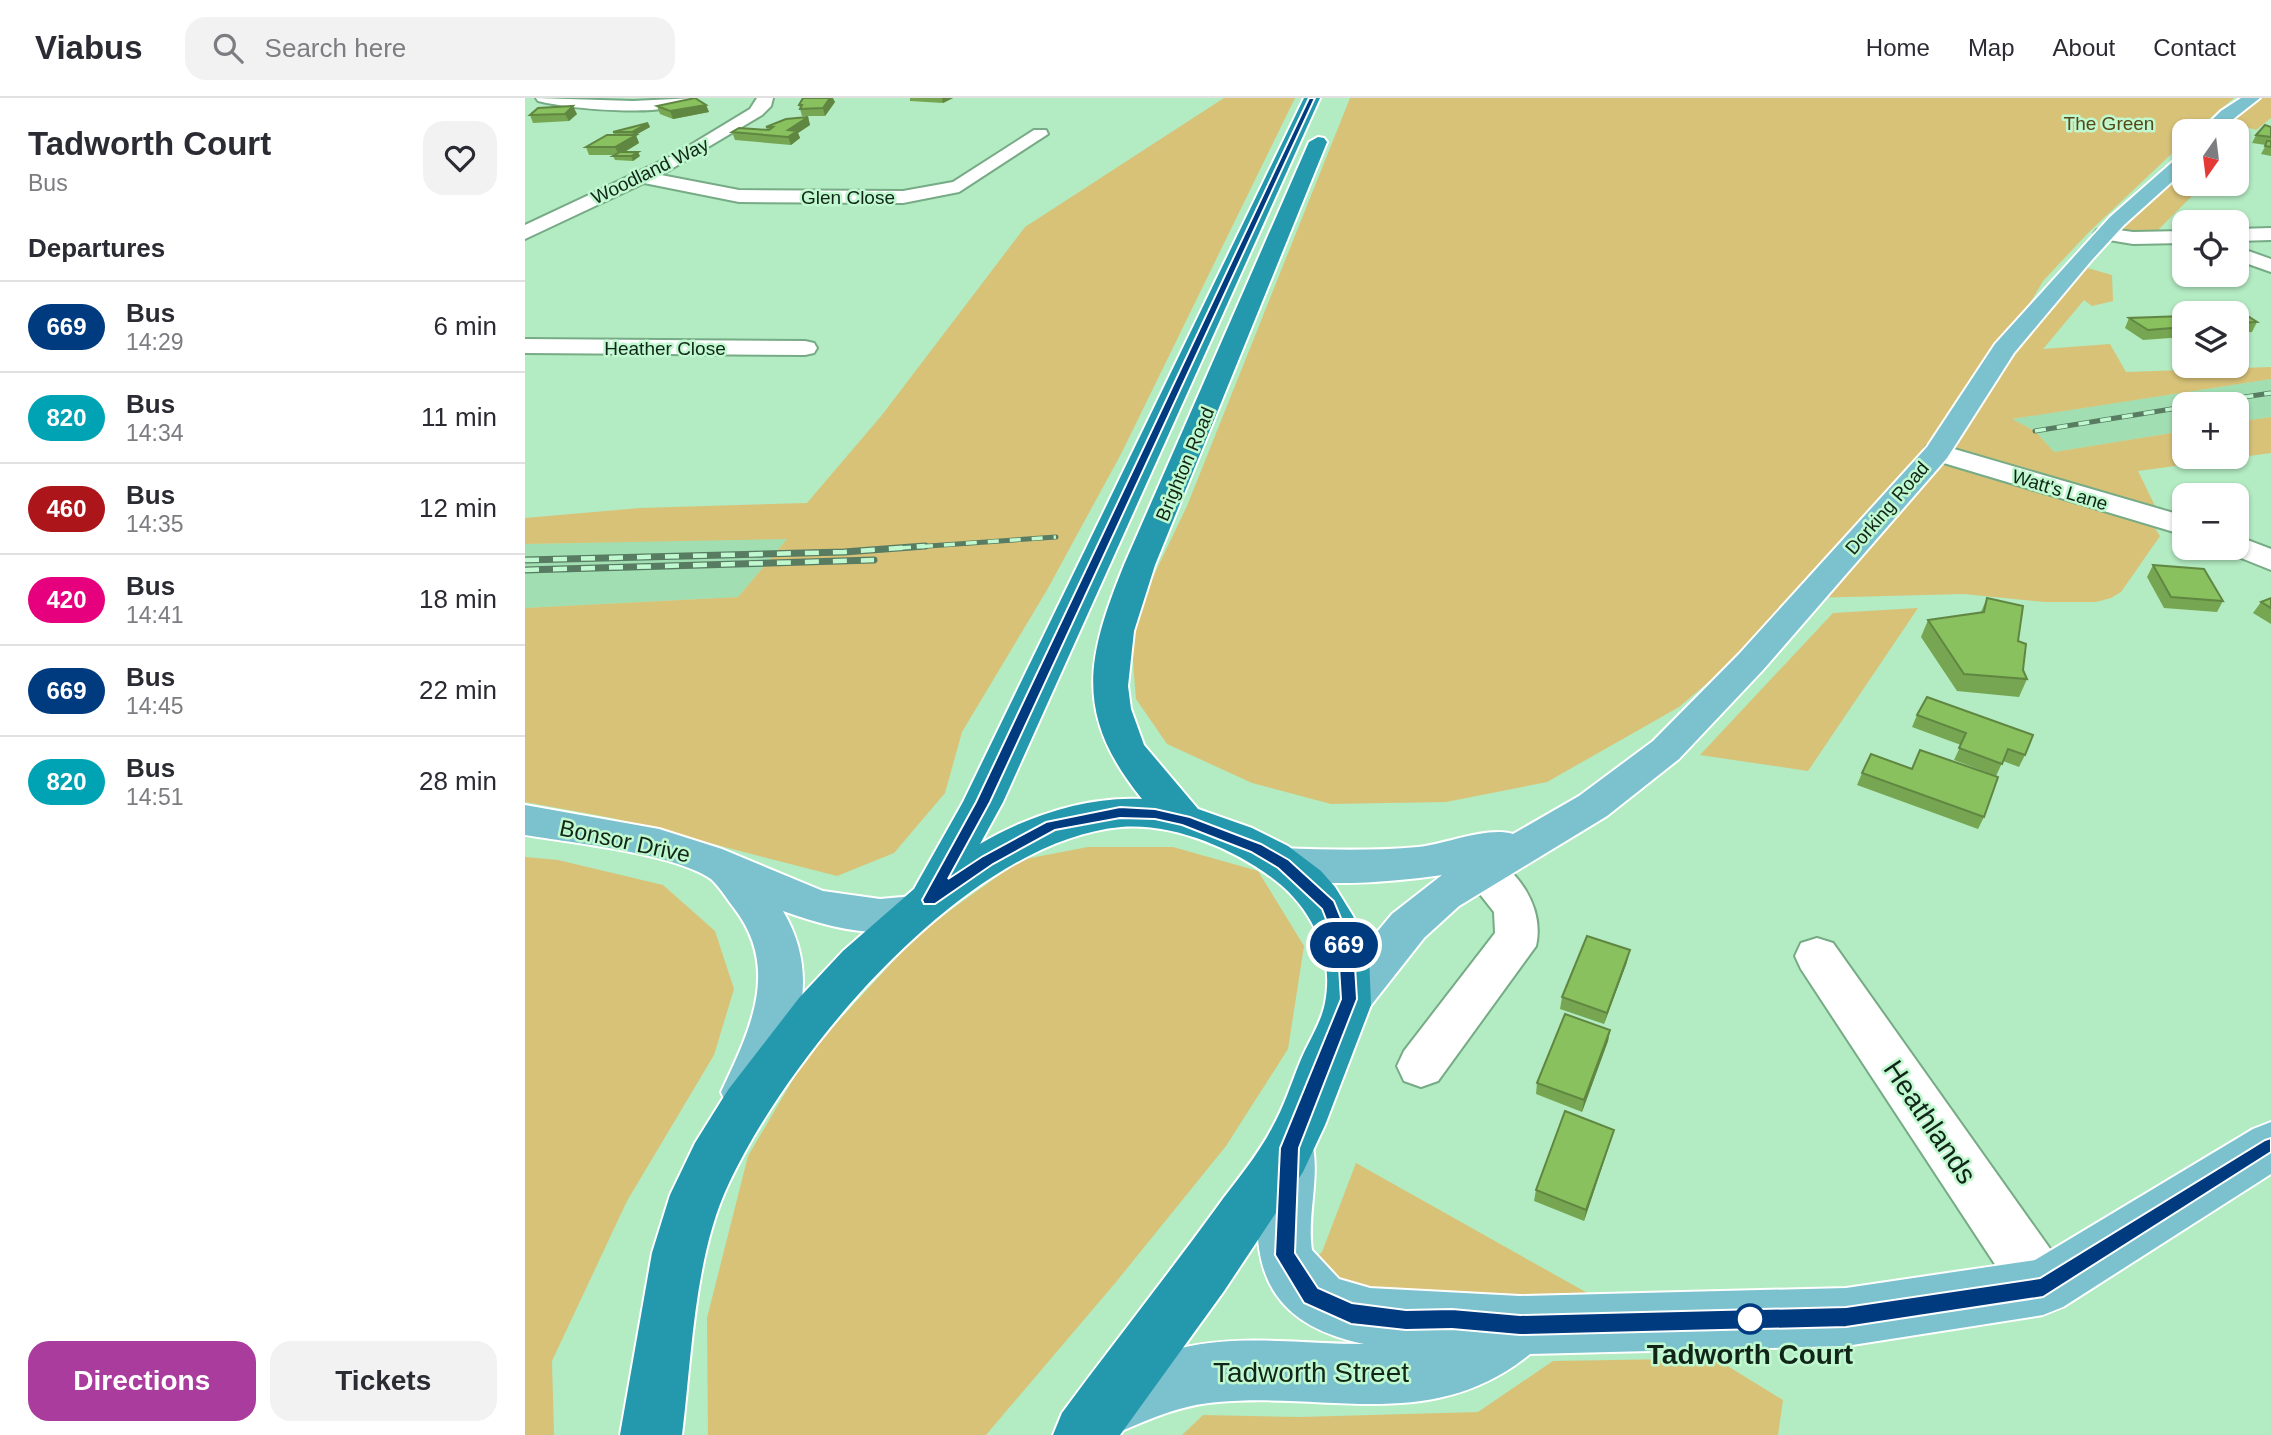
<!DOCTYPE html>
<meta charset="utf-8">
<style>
body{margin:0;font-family:Arial,sans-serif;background:#f2f2f3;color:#2b2b33;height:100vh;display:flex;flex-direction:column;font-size:26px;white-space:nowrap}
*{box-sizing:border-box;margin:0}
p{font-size:23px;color:#7c7c81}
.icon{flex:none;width:38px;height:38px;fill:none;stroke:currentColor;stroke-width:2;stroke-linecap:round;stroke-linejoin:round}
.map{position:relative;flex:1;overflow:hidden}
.side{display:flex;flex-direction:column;background:#fff;width:525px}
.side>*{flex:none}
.badge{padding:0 14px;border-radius:23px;font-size:24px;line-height:46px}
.needle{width:46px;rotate:194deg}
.fabs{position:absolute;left:1647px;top:21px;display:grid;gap:14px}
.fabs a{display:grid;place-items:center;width:77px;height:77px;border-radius:14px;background:#fff;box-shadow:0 2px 5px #0004;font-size:35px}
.map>.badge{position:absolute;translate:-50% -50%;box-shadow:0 0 0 4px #fff}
h2{padding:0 28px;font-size:26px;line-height:63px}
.round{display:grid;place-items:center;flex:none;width:74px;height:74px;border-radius:21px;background:#f2f2f3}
.overview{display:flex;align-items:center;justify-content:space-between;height:119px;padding:0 28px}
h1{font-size:33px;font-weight:700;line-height:52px}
.primary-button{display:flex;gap:14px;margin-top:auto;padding:14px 28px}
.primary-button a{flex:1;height:80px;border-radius:21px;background:#a93c9c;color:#fff;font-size:28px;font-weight:700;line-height:80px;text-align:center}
.primary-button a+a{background:#f2f2f3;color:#2b2b33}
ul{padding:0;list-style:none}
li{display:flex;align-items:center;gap:21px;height:91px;padding:0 28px;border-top:2px solid #e1e1e2}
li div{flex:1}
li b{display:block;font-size:26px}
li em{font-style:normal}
li .badge{min-width:77px;font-weight:700;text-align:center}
header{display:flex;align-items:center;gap:42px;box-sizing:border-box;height:98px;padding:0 35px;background:#fff;border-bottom:2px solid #e1e1e2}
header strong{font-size:33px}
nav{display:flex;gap:38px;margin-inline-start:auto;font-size:24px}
.search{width:490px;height:63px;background:#f2f2f3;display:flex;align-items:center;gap:18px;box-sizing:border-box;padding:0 24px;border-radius:21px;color:#7c7c81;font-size:26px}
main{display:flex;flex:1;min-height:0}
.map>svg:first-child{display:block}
.built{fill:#a1dfb3}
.green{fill:#d8c278}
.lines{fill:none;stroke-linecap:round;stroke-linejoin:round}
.minor-casing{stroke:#76ab85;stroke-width:4}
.major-casing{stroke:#fff;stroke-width:4}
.highway-casing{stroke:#fff;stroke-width:4}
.minor{fill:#fff;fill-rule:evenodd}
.major{fill:#7cc2ce;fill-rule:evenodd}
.highway{fill:#2499ae;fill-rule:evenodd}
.rail-far1-casing{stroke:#587c62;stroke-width:5}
.rail-casing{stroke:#587c62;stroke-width:7}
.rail-far1{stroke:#c0f8cf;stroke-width:3.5;stroke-dasharray:11;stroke-linecap:butt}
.rail{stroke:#c0f8cf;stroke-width:4.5;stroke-dasharray:14;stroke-linecap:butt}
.wall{fill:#76a651}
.shaded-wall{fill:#608742}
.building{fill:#89c15e;stroke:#608742;stroke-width:2}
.line{fill:#003b80;stroke:#fff;stroke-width:2}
.stop-dot{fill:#fff;stroke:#003b80;stroke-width:3.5}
.labels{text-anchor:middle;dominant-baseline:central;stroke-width:5;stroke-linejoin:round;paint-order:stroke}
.far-park-label{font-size:19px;fill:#564817;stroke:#c0f8cf}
.far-street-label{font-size:19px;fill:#112618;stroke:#c0f8cf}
.street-label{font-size:23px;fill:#112618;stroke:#c0f8cf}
.near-street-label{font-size:28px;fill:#112618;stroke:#c0f8cf}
.near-stop-label{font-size:28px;font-weight:bold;fill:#112618;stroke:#c0f8cf}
</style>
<header>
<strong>Viabus</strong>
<div class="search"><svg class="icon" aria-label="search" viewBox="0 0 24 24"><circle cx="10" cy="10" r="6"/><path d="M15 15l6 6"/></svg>Search here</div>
<nav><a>Home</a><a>Map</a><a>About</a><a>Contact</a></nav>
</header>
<main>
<section class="side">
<div class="overview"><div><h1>Tadworth Court</h1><p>Bus</p></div><a class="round"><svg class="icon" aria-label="heart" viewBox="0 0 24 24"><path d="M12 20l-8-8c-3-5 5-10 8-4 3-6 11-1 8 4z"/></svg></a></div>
<h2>Departures</h2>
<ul>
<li><span class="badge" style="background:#003b80;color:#fff">669</span><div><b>Bus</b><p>14:29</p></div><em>6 min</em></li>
<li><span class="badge" style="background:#00a3b4;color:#fff">820</span><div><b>Bus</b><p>14:34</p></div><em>11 min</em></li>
<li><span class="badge" style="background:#ac151a;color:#fff">460</span><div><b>Bus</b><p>14:35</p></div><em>12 min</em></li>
<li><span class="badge" style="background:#e6007e;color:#fff">420</span><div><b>Bus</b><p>14:41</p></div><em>18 min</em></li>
<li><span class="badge" style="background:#003b80;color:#fff">669</span><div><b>Bus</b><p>14:45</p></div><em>22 min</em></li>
<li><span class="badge" style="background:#00a3b4;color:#fff">820</span><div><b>Bus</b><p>14:51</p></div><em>28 min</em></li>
</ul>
<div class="primary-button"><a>Directions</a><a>Tickets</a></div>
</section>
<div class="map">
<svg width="1746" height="1337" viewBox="0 0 1746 1337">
<rect width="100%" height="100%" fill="#b3ebc2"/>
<path class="built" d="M1746 281V319L1712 324V306H1659V333L1529 354 1510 333 1486 321Z
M263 440 213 499 0 510V446Z"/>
<path class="green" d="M699 0H770L596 356 522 492 437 634 420 695 369 755 312 778 87 720 0 704V510L213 499 262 441 0 446V420L115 410 282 405 357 317 500 129Z
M825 0H1709L1670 33H1659V44L1563 135 1518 183 1481 246 1552 167 1587 177 1588 203 1567 208 1559 202 1518 251 1585 246 1601 274 1746 269V281L1487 321 1510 333 1529 354 1659 333V359H1712V324L1746 319V355L1613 373 1633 414 1625 423 1635 438 1596 494 1586 500 1571 504H1520L1439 496 1283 500 1154 609 1022 684 921 704 806 706 727 685 642 646 611 601 605 527 662 408Z
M1727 0H1746V20L1731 32 1696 21Z
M1659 63V86H1679L1625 140 1579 136Z
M1393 510 1283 673 1175 657 1308 515Z
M563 749H648L733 773 779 848 763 951 701 1048 591 1184 461 1337H183L182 1220 223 1058 283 956 395 834 495 762Z
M0 759 33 762 138 787 190 833 209 891 189 957 102 1103 27 1263 29 1337H0Z
M831 1065 1114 1224 995 1227 771 1176 797 1154Z
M1151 1261 1196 1264 1258 1302 1253 1337H657L678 1317 775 1319 953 1314 1028 1263Z"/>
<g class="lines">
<g class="minor-casing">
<path id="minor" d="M11 0 108 3 170 0C149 21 43 11 13 3Z
M232 0H248L246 8 237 17 136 77 214 92 378 93 428 84 509 32H521L523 36 434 94 378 105 214 104 119 85 0 141V127L149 57 225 11Z
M1579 130 1608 134 1659 133V145L1608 146 1572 140 1569 136 1572 132Z
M1746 130V142L1712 143V131Z
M1712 149 1746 161V174L1712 162Z
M0 241 280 243 289 245 292 250 289 255 280 257 0 255Z
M1412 346 1659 418V437L1402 360 1398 354 1402 348Z
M1712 438 1746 451V472L1701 454 1698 450H1712Z
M956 755C992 767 1020 810 1011 848L913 983 896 989 879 983 872 968 879 953 970 835 969 814 935 771 941 760Z
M1292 840 1308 845 1538 1169 1546 1189 1538 1209 1518 1217 1498 1209 1276 871 1270 858 1276 845Z"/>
</g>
<g class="major-casing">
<path id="major" d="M1716 0H1735L1693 33H1676L1696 13Z
M1659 58V73L1599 127 1566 163 1489 255 1422 360 1238 572 1154 661 1082 718 934 808 899 840 840 915 824 920 808 915 801 901 808 887 867 816 917 777C869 784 789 791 743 777L737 766 743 755 758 750C803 752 848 753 893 749 921 746 963 728 988 736L1054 698 1128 643 1214 556 1402 349 1470 246 1585 119 1653 59Z
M0 707 134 731 197 751 298 793 355 801 388 798 403 803 410 815 403 827C354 843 306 830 258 813 299 882 269 944 239 1010L221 1016 203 1010 196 994C225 932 256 871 209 810 202 801 194 788 186 781 148 755 47 745 0 737Z
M1746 1024V1076L1538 1209 1518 1217 1321 1248 1005 1256C908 1335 806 1294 693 1304 654 1307 623 1322 587 1337L566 1328 557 1307 566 1286C595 1272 624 1257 656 1250 716 1236 778 1246 839 1246 752 1228 725 1180 734 1096 736 1074 738 1053 747 1033L765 1026 783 1033C799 1069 781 1113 787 1152L814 1181 845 1190 995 1198 1321 1190 1510 1162 1728 1031Z"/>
</g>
<g class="highway-casing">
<path id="highway" d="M779 0H795L478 704 455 746C502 718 562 698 617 701 549 617 561 561 599 467L784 44 793 39 799 40 802 44 630 467 609 533 603 588 606 611 619 647 673 711 727 730 763 748 796 773 810 789 828 818 844 857 846 907 800 1027 778 1074 699 1193 595 1337H528L537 1315C588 1246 641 1179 692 1109 710 1084 732 1059 747 1030 759 1009 766 986 775 964 783 944 796 926 800 905 810 855 785 807 746 779 705 749 647 725 596 729 442 743 266 953 204 1085 169 1158 167 1257 157 1337H95L127 1155 145 1097 170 1045 203 992 274 900 318 853 389 791 438 704Z"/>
</g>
<use href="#minor" class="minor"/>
<use href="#major" class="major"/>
<use href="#highway" class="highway"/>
<g class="rail-far1-casing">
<path id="rail-far1" d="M1674 306 1746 295
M1510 333 1659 309
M375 450 531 439"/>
</g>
<g class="rail-casing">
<path id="rail" d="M0 462 319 454 400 448
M0 472 349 462"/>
</g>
<use href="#rail-far1" class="rail-far1"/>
<use href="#rail" class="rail"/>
</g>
<path class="wall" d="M385 0H428L418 5 385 3Z
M310 4 300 18H277L274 7Z
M181 7 184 14 148 21 135 16 132 8Z
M13 10 52 16 44 23 8 25 5 17Z
M283 19 285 27 273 35 275 40 266 47 210 42 207 34 242 32 241 29Z
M123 25 125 29 110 37 114 45 100 54 115 58 108 63 90 62 88 58 89 57H64L61 49 89 37 88 34Z
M1746 29V58L1736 56 1741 47 1727 45 1731 37Z
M1712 216 1732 224 1727 234 1712 235Z
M1659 218V239L1618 242 1600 230 1604 220Z
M1628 467 1698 503 1692 514 1639 510 1622 479Z
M1462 500 1493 543 1498 572 1502 581 1494 599 1432 593 1396 539 1403 522 1456 514Z
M1746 500V526L1728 515 1736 504Z
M1392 617 1500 657 1494 669 1478 663 1471 678 1429 662 1436 647 1387 629Z
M1337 675 1459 719 1453 731 1332 687Z
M1102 864 1079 926 1035 911 1037 899Z
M1085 932 1083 943 1057 1014 1011 996 1012 985Z
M1086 1042 1059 1123 1009 1103 1011 1092Z"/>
<path class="shaded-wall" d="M305 0H308L310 4 300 18 298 10Z
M417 0H428L418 5Z
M181 7 184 14 148 21 145 13Z
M48 8 52 16 44 23 40 16Z
M283 19 285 27 273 35 275 40 266 47 263 39V32Z
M123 25 125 29 109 38 107 34Z
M111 37 114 45 94 57 90 49Z
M113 54 115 58 108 63 106 58Z
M1105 852 1102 864 1079 926 1082 915Z
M1085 932 1083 943 1057 1014 1059 1002Z
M1089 1032 1086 1042 1059 1123 1061 1112Z"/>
<path class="building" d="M170 0 181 7 145 13 132 8Z
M278 0H305L298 10 275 11 277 7H274Z
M48 8 40 16 5 17 13 10Z
M283 19 263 32 272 33 263 39 207 34 214 30 244 32 248 29H241L261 21Z
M123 25 107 34H88Z
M1740 27 1746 29V39L1731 37Z
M82 37H111L90 49H61Z
M1742 43H1746V49L1740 48Z
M95 54H113L106 58H88Z
M1718 215 1732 224 1712 225V216Z
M1659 218V229L1623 232 1604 220Z
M1628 467 1679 471 1698 503 1646 499Z
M1462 500 1498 508 1493 543 1501 546 1498 572 1502 581 1439 576 1403 522 1459 514Z
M1746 500V510L1736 504Z
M1402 599 1508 637 1500 657 1483 651 1477 666 1434 650 1441 635 1392 617Z
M1395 652 1473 679 1459 719 1337 675 1346 656 1387 671Z
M1062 838 1105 852 1082 915 1037 899Z
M1040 916 1085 932 1059 1002 1012 985Z
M1040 1013 1089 1032 1061 1112 1011 1092Z"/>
<path class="line" d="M784 0H790L465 704 423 781 458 758 521 724 595 709 630 711 665 719 736 746 764 762 809 803 829 852 832 901 774 1050 770 1155 793 1190 827 1205 881 1212 927 1211 995 1217 1321 1209 1515 1180 1740 1042 1746 1040V1054L1518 1199 1321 1229 995 1237 927 1231 881 1232 826 1226 779 1205 750 1157 755 1050 816 901 813 852 797 811 753 770 726 754 657 727 630 721 595 720 530 732 468 766 410 806H399L397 802 451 704Z"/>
<circle class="stop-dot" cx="1225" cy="1221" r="14"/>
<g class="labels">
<g class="far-park-label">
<text x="1584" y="25">The Green</text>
</g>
<g class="far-street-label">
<text transform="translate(125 73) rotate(-26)">Woodland Way</text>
<text x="323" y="99">Glen Close</text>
<text x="140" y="250">Heather Close</text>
<text transform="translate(660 366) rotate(-67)">Brighton Road</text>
<text transform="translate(1535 392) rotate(17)">Watt's Lane</text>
<text transform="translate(1362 410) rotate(-49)">Dorking Road</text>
</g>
<g class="street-label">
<text transform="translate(100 743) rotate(12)">Bonsor Drive</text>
</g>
<g class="near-street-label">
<text transform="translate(1405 1024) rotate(56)">Heathlands</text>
<text x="786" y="1274">Tadworth Street</text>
</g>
<g class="near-stop-label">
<text x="1225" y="1256">Tadworth Court</text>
</g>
</g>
</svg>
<div class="fabs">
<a><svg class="needle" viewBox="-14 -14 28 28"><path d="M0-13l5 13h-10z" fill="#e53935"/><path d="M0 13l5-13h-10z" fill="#7c7c81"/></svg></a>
<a><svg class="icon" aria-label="locate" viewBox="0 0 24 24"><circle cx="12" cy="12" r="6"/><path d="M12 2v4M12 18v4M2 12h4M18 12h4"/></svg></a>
<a><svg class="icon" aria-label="layers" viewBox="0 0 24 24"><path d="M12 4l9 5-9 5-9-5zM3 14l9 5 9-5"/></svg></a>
<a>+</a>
<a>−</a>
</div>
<b class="badge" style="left:819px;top:847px;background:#003b80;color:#fff">669</b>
</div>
</main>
